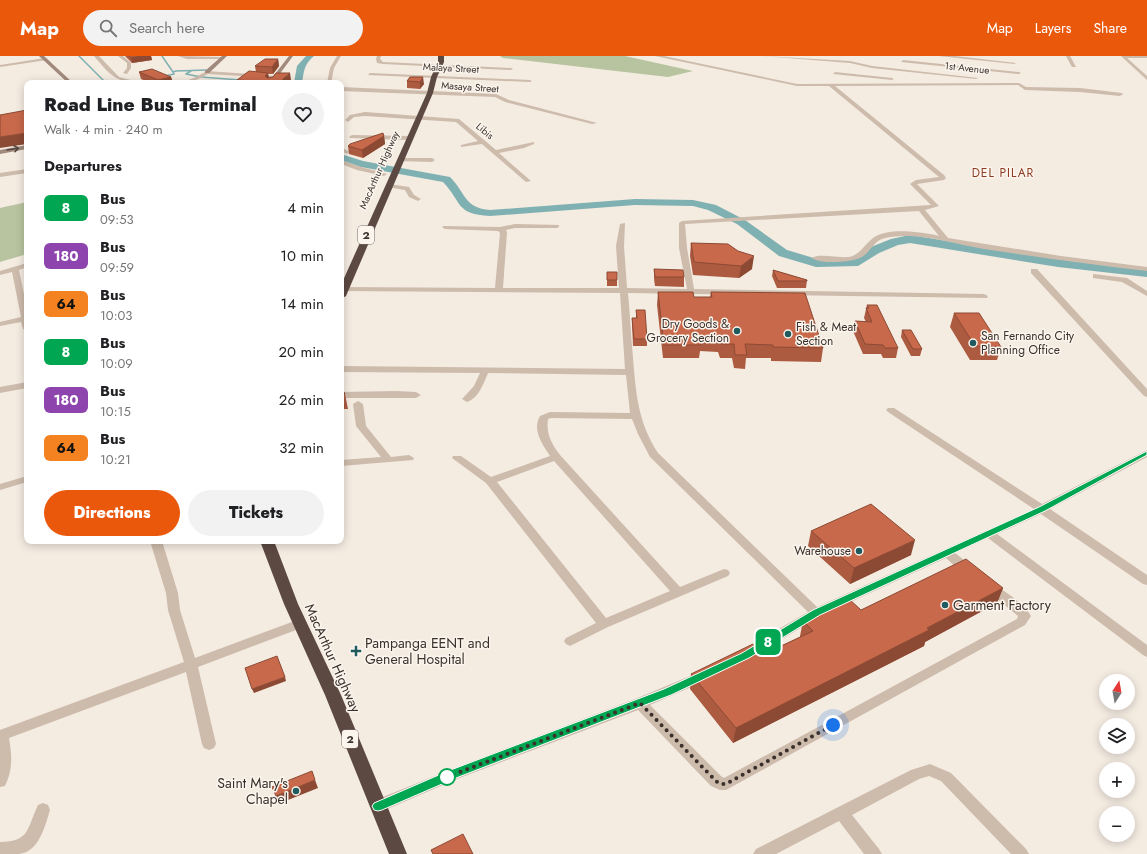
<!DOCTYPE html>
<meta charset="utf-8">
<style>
body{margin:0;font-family:Jost,sans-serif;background:#f2f2f2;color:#202124;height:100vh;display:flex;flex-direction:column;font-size:15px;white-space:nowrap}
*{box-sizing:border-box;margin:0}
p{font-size:13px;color:#757577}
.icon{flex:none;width:22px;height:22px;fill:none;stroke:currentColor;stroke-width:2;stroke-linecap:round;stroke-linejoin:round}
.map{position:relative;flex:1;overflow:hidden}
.side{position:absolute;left:24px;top:24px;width:320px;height:464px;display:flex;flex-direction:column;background:#fff;border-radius:8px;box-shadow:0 2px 10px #0003}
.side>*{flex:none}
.badge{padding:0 8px;border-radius:6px;font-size:14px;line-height:26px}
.needle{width:26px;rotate:11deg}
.tools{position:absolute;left:1099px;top:618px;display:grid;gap:8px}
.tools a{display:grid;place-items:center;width:36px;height:36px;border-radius:50%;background:#fff;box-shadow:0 2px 10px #0003;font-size:20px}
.you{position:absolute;width:20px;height:20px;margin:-10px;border:3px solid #fff;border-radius:50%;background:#1a73e8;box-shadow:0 0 0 6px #1a73e833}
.map>.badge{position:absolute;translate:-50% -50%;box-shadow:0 0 0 2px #fff}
h2{padding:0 20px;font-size:15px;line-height:36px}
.round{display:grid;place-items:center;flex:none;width:42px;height:42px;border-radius:21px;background:#f2f2f2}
.overview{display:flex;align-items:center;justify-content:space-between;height:68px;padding:0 20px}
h1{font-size:19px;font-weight:800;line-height:30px}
.action{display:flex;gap:8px;margin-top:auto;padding:8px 20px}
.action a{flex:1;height:46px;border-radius:24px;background:#ea580c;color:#fff;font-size:16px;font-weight:800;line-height:46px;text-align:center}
.action a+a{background:#f2f2f2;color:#202124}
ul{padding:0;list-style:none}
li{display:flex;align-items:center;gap:12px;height:48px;padding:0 20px}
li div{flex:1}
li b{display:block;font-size:15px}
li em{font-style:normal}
li .badge{min-width:44px;font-weight:700;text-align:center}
header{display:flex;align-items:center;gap:24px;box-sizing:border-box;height:56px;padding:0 20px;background:#ea580c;color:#fff}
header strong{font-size:19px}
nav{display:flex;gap:22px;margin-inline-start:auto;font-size:14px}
.search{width:280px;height:36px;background:#f2f2f2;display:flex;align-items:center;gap:10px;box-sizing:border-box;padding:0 14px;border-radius:22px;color:#757577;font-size:15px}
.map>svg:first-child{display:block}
.green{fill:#b8c4a0}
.water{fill:#7fb0b2}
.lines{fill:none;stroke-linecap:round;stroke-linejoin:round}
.stream{stroke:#7fb0b2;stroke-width:1.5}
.river{fill:#7fb0b2;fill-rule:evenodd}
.street{fill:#cdbbac;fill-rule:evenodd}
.secondary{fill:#a18a7d;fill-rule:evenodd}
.highway{fill:#5c4a42;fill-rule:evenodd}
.wall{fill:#ac5a40}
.shaded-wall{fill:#8c4a34}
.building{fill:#c8694b;stroke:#8c4a34}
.oneway{stroke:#544640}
.line{fill:#00a651;stroke:#fff}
.walk{stroke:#3b302b;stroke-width:4;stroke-dasharray:0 7.2}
.poi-dot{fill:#1f5a5e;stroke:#fbf5ee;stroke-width:1.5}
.stop-dot{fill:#fff;stroke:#00a651;stroke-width:2}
.labels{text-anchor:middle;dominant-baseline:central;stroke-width:3;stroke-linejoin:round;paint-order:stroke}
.far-street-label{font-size:10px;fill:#3b302b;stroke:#fbf5ee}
.shield{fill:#fbf5ee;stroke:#756b66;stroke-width:1}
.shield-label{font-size:11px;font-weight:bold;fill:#3b302b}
.far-quarter-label{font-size:12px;letter-spacing:1px;fill:#8c3b22;stroke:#fbf5ee}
.poi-label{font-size:12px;fill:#3b302b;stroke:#fbf5ee;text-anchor:end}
.near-poi-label{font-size:14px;fill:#3b302b;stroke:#fbf5ee;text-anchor:start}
.near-street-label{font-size:14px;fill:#3b302b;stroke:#fbf5ee}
</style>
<header>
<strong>Map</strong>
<div class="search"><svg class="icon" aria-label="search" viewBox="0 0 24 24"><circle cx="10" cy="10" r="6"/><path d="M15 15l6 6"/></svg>Search here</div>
<nav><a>Map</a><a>Layers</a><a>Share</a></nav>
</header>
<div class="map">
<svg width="1147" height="798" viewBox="0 0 1147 798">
<rect width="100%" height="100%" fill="#f4ebe1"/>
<path class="green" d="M500 0H625L693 15 668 21 503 2Z
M27 146V198L0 206V152Z"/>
<path class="water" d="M306 0H314C304 8 304 15 302 27H294L297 10Z"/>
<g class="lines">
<path class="stream" d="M79 0 106 27
M162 0 173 16
M191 15 186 18 201 21 240 24
M165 20 174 18 173 16 176 15 206 14
M136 27 146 25"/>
<path class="river" d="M341 98 363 105 450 121C466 137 464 152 490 154L635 143 693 144 716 149 745 164 787 194 817 203H851L871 191 891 183 910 179 1058 203 1147 213V221L1058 211 910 187 898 189 879 197 858 210 816 211 779 200 737 168 708 154 693 150 635 149 490 160C455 158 463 147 443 126L361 111 341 104Z"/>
<path class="street" d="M94 0H99L119 21 142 27C116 27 110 19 94 0Z
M118 0H123L131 7V12L127 18 123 17 127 12V7Z
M178 0 221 1 223 2 221 3H187Z
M337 0H341L334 12 331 27H327L330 12Z
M377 0H381L380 3 383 6 511 12 513 13 511 14 383 8 377 7 376 3Z
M655 0H664L797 28 1019 27 1026 31 1080 32 1122 37 1123 38 1120 40 1080 36 1025 34 1018 29 835 30 944 119 946 122 944 124 917 128 939 150 925 154 948 182 1061 200 1147 211V215C1093 209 1038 201 984 193 960 189 935 181 910 180 901 180 891 180 882 183 874 186 870 196 862 201 853 206 821 209 812 202 818 197 839 202 849 201 860 199 864 189 873 182 888 171 922 176 939 180L919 155 685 168 687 192 694 233 984 238 988 240 987 242 628 237C630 259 631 280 633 302 636 338 638 366 658 397L817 551 1034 453 888 356 886 354 888 352H894L1042 448 1147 394V401L1050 453 1147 519V529L1143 528 1041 458 997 478 1147 589V601L1143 599 988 482 955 497 973 511 975 514 973 517C963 520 953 508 946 502L820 560 749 603 745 604 741 603 739 599 741 595 808 556 650 401 638 378 632 363 551 362 548 363C546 378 551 387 560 399L680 531 724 513 728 514 730 517 728 520 608 571 570 590 566 588 564 585 566 582 596 567 486 427 452 402 453 400H461L491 421 550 400C542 388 532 374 540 360L550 356 630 357 626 319 488 317C484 327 478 343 467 346L462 343 474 330 480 317 341 316V310L625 313 620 237 341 235V231L495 232 500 177 498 175 445 173 442 171 443 170 500 171 515 168 559 169V171L557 172H515L506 174 507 176 503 232H619L616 190 620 168 625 167 624 190 627 232 687 233 679 192V167L682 165 931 149 910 128 916 124 939 121 829 30H797ZM554 405 670 535 606 562 497 426Z
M761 0 850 5 872 10 978 22 976 23 872 12 850 7Z
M939 0H955L1016 7 1014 8Z
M1066 0H1070L1076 11H1072Z
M1121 0H1147V2H1127L1147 20V24Z
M45 2 47 4 0 11V9Z
M903 4 1019 16 1021 17 1019 18 901 6Z
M207 15 276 20 278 21 276 22 208 18C199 23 191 27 181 27L196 21Z
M835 16 892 22 894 23 892 24 833 18Z
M370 17 530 24 532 25 530 26 368 19Z
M341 31 496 38 509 44 597 67 592 68 505 46 495 41 341 35Z
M365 56 459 63 496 94 534 86V88L524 92 499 97 531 125 526 126 482 88 461 91V89L478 85 456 66 365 60 354 61 348 66 345 64 350 59Z
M352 79 410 80 413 82 410 84 350 82 349 81Z
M341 91 350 96 347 98 341 95Z
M400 102H432L435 104 432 106 398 105V103Z
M341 104 361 111 387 118 384 120 357 114 341 108Z
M27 113V117L0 121V117Z
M389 128 409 131 414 139 421 143 418 145 409 141 405 134 387 131 386 130Z
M27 207V211L19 214 27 253V275L23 273 21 266 0 270V266L21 261 12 216 0 219V215Z
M1031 213H1037L1147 333V341L1144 340 1031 217Z
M1093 218 1127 222 1147 235V240L1122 226 1093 222Z
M27 326V332L0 337V331Z
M396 335 416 336 421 339 416 342H341V336Z
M358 345 363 348 366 370 391 401 409 399 414 402 413 404 341 410V404L381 401 356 370 353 348Z
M27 420V426L0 434V428Z
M150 485H162L178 537 180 554 195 602 300 563 304 565 306 568 304 571 198 611 216 688 214 692 209 694 204 692 202 688 186 616 9 682C12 700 13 713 5 730L0 731V674L184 606 168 554 166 537Z
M989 526 993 527C1006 537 1023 546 1031 560L1025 569 726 734H720L711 730 638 654 457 723 378 757 373 755 371 750 373 745 447 715 635 643 702 615 707 616 708 620 707 624 650 649 721 720 724 722 1017 563 1018 560 985 533 983 530 985 527Z
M930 708 951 717 1026 793 1029 798H1011L941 725 929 720 919 723 852 759 879 793 882 798H864L839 765 776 798H753L756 793 911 714Z
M43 747 48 749 50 754C45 770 39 796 19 798 13 798 6 798 0 798V786C30 786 27 772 38 749Z"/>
<path class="secondary" d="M39 0H44L73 27H68Z
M222 0H227L209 17H205V15Z
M289 0H293L273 27H268Z
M27 89V93L0 98V94Z"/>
<path class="highway" d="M438 0H444V6L437 21 433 37 346 240 341 243V229L427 37 431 21 438 6Z
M260 485H274L298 548 341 639 407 798H389L325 639 284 548Z"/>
</g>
<path class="wall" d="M125 0H151L152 4 132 7Z
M278 3 279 10 273 18H268L269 22 291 24 287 27H237V24L256 16 255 10Z
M139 16 171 21 173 27H151L141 23Z
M410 21 424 28 420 33 407 32V25Z
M384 80 385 88 363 102 349 98 348 90Z
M691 187 752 213 739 222 693 219 690 200Z
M654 213 684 221V231L655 230 654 223Z
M773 214 807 224 806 232H777L772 220Z
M607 216 617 224V230H607Z
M658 236 694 241H710L711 236 823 292 821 306 771 305V302H746L745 313 734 312 732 302H720L718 296 700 295 699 302H663L657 249Z
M867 249 898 292 896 302H883L881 298H863L853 275 855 265 866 266 864 262Z
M636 254 647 283V290H633L632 268V262H636Z
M954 257 1001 291 997 304H970L950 271Z
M902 274 922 293 920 300H911L901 281Z
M341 331 345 338 348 353H341Z
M811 475 911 499 850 528 808 490Z
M1003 532 997 547 925 586 924 590 733 687 690 633 691 618 762 599 800 581V580L803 565 861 554Z"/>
<path class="shaded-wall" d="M142 0H151L152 4 132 7 131 2Z
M278 3 279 10 273 18 272 11Z
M268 17 269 23 266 27 265 20Z
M290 17 291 24 287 27H283V23Z
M171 21 173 27H159L158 24Z
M423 21 424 28 420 33V26Z
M27 77V88L0 92V81Z
M384 80 385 88 363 102 362 94Z
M754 200 752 213 739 222 741 210Z
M915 484 911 499 850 528 854 512Z
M1003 532 997 547 925 586 924 590 733 687 736 672 927 572Z
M285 621 286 625 254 637 252 633Z
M315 724 318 732 278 748 276 740Z"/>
<path class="building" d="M129 0H142L131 2Z
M265 3H278L272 11 255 10Z
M152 13 171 21 158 24 139 16Z
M249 15 268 17 265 20 267 22 273 21 276 17H290L283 23V27H267L268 26 237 24Z
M410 21H423L420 26 407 25Z
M27 54V77L0 81V59Z
M383 77 384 80 362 94 348 90 350 88Z
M691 187 728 188 738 195 754 200 741 210 694 206Z
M654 213 683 214 684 221H655Z
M773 214 807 224V225H778Z
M607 216H617V224H607Z
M658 236H693L694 241H712L711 236 805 237 823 292 773 291V289L745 288 747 299H735L734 288H721L720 282H699L701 289H664Z
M867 249H877L898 292H885L883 289 865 288 855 265 872 266 866 252H869Z
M636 254H645L647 283H634L632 262H637Z
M954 257H979L1001 291 975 290Z
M902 274H911L922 293H913Z
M341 331 345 338 341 339Z
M871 448 915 484 854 512 811 475Z
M966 503 1003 532 927 572 929 574 736 672 691 618 753 588 762 599 813 575 803 565 816 559 849 543 861 554Z
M277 600 285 621 252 633 245 612Z
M312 715 315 724 276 740 272 731Z
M463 778 473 798H433L431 794Z"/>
<defs><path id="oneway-shaft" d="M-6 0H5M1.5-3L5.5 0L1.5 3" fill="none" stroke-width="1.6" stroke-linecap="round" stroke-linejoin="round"/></defs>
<use class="oneway" href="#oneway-shaft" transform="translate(13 93) rotate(-9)"/>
<path class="line" d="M1147 395V399L1045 455 820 559 749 602 671 639 456 722 382 754 378 755 374 754 372 750 374 747 448 715 664 633 742 597 813 554 1039 451Z"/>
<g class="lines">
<path class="walk" d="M447 721 640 647 716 725 720 728H726L833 669"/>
</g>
<g class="poi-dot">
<circle cx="737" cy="275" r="4"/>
<circle cx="788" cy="278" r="4"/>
<circle cx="973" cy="287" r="4"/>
<circle cx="859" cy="495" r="4"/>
<circle cx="945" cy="549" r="4"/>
<path d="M354 589h4v4h4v4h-4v4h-4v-4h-4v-4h4z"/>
<circle cx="296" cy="735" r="4"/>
</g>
<circle class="stop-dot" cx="447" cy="721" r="8"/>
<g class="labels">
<g class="far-street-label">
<text transform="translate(451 12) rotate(3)">Malaya Street</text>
<text transform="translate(967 12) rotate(6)">1st Avenue</text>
<text transform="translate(470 31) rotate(4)">Masaya Street</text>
<text transform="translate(485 75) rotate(40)">Libis</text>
<text transform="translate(379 114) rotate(-66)">MacArthur Highway</text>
</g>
<g class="shield">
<rect x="358" y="170" width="16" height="18" rx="3"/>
<rect x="342" y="674" width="16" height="18" rx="3"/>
</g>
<g class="shield-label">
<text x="366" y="179">2</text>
<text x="350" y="683">2</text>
</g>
<g class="far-quarter-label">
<text x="1003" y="117">DEL PILAR</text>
</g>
<g class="poi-label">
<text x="729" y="268">Dry Goods &amp;<tspan x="729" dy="14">Grocery Section</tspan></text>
<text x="796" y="271" text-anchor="start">Fish &amp; Meat<tspan x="796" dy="14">Section</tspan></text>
<text x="981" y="280" text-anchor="start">San Fernando City<tspan x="981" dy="14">Planning Office</tspan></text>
<text x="851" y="495">Warehouse</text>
</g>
<g class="near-poi-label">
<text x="953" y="549">Garment Factory</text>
<text x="365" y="587">Pampanga EENT and<tspan x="365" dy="16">General Hospital</tspan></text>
<text x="288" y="727" text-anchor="end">Saint Mary's<tspan x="288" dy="16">Chapel</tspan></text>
</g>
<g class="near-street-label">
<text transform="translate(333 602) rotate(66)">MacArthur Highway</text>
</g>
</g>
</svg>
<div class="tools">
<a><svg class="needle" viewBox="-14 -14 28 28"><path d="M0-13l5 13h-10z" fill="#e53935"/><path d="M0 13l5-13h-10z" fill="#757577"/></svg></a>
<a><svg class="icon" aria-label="layers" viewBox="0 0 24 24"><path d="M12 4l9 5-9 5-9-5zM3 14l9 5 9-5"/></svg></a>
<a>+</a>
<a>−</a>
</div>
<div class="you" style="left:833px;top:669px"></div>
<b class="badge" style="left:768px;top:586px;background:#00a651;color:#fff">8</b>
<section class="side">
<div class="overview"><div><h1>Road Line Bus Terminal</h1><p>Walk · 4 min · 240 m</p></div><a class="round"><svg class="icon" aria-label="heart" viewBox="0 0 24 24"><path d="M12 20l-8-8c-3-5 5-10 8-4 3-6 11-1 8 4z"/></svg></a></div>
<h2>Departures</h2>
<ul>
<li><span class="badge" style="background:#00a651;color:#fff">8</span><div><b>Bus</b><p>09:53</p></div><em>4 min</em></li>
<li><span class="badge" style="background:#8e44ad;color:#fff">180</span><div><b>Bus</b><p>09:59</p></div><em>10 min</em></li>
<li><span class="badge" style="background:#f58220;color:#111">64</span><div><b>Bus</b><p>10:03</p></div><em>14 min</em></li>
<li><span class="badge" style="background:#00a651;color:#fff">8</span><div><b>Bus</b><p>10:09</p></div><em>20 min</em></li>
<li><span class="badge" style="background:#8e44ad;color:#fff">180</span><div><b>Bus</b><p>10:15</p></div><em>26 min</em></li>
<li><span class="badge" style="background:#f58220;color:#111">64</span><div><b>Bus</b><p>10:21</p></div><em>32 min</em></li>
</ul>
<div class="action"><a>Directions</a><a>Tickets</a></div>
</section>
</div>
